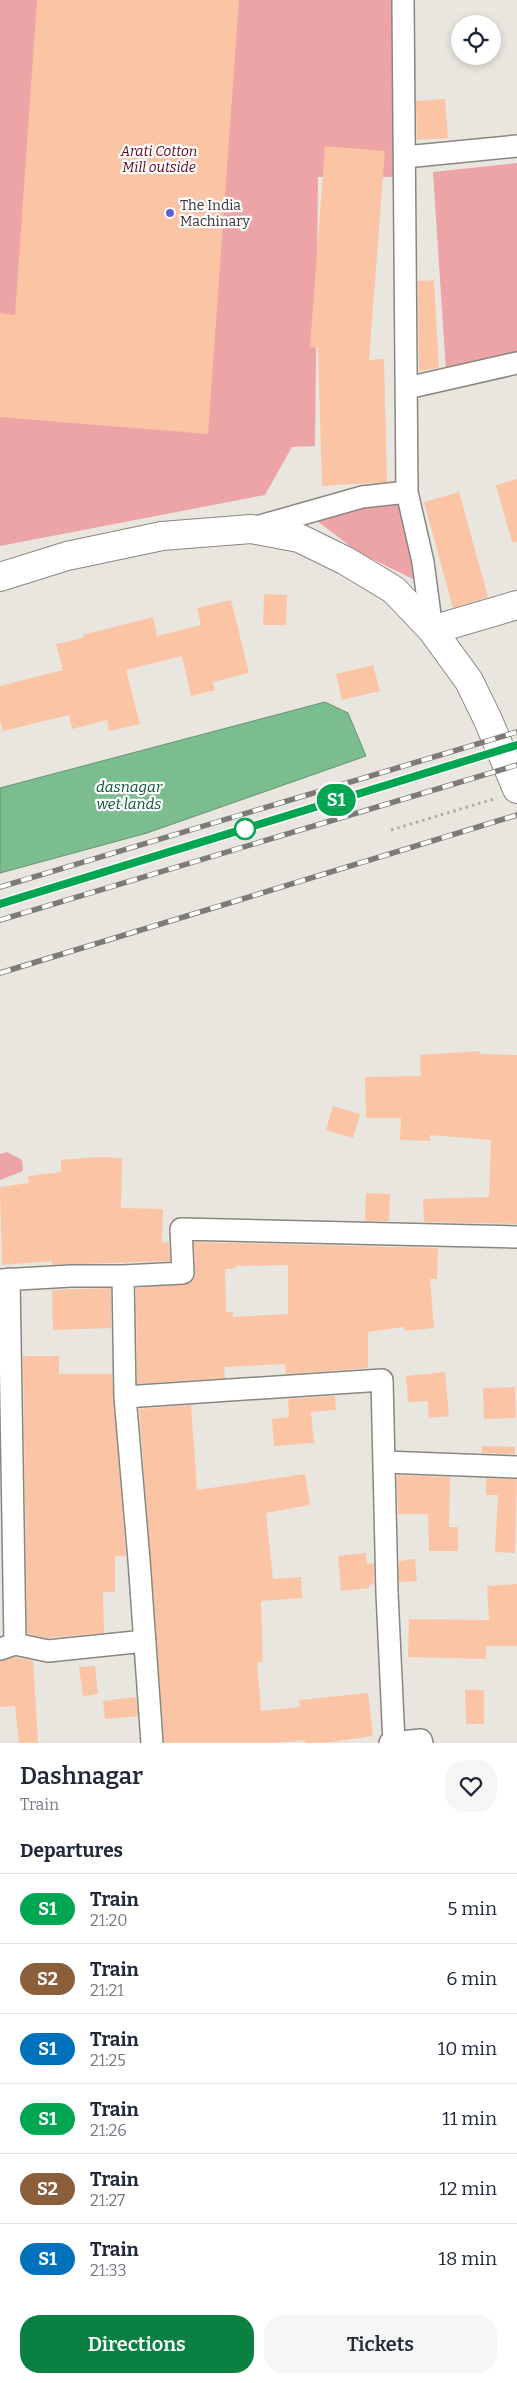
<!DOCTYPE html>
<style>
body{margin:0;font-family:Bitter,serif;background:#f6f6f7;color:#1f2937;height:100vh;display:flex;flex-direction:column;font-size:19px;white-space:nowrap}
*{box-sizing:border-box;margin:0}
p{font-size:16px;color:#747a83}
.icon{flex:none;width:28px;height:28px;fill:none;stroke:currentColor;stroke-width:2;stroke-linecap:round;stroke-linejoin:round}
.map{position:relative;height:1743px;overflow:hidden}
.side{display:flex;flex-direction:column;background:#fff;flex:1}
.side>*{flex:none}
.badge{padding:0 10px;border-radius:16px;font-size:18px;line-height:32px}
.controls{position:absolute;left:451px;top:15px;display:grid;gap:10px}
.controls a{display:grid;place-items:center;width:50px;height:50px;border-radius:50%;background:#fff;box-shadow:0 2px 8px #0003;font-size:25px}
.map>.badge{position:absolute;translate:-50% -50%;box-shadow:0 0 0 2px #fff}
h2{padding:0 20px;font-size:19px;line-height:45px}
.round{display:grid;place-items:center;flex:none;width:52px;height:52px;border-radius:20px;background:#f6f6f7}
.headline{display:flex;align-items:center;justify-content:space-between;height:85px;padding:0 20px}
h1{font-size:24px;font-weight:600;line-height:38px}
.cta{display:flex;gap:10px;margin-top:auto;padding:10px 20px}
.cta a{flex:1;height:58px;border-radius:20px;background:#0b8043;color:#fff;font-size:20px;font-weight:600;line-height:58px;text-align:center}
.cta a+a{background:#f6f6f7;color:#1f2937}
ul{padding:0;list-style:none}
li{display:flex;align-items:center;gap:15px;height:70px;padding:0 20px;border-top:1px solid #e0e1e3}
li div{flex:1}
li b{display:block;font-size:19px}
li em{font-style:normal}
li .badge{min-width:55px;font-weight:700;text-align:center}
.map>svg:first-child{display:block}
.green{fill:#eda4a6}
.water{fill:#7bbd8e;stroke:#669472}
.building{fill:#fbc4a4;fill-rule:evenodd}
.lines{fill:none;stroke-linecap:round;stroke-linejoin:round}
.minor-casing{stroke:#89867f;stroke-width:24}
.primary-casing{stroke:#89867f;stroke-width:30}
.path{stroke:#aeaca6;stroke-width:3;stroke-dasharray:2.5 4;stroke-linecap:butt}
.minor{stroke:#fff;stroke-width:21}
.primary{stroke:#fff;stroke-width:28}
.rail-casing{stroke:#7d7b77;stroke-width:5.5}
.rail{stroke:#fff;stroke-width:4;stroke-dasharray:11;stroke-linecap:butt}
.line-casing{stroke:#fff;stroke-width:11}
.line{stroke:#00a651;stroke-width:8}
.poi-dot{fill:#5d62da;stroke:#fff;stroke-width:2}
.stop-dot{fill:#fff;stroke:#00a651;stroke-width:2.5}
.labels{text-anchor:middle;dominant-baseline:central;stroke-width:4.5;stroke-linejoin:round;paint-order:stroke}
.park-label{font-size:14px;font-style:italic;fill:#610017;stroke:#fff}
.poi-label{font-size:14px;fill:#353331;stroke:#fff;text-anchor:start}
.water-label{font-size:15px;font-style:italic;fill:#06562b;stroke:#fff}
</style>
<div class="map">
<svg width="517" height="1743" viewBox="0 0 517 1743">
<rect width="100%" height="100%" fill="#e9e6df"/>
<path class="green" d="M0 0H397L401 177H318L315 446 292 447 265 495 0 546Z
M517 163V355L446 371 433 172Z
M404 503 419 582 358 552 309 515 363 506Z
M7 1152 22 1160 23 1171 0 1180V1154Z"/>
<path class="water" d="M325 702 348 713 366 756 147 833 0 873V788Z"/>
<path class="building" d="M37 0H239L208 434 0 417V313L15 315Z
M445 99 448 138 417 140 416 101Z
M325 146 385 151 369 360 384 359 387 482 322 486 318 348 310 347Z
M434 280 439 368 419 371 418 281Z
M517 479V542H512L496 485Z
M459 492 488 597 453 608 424 502Z
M264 594 287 595 286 625H263Z
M231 600 249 673 213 682 215 690 191 696 182 656 126 670 140 724 109 731 107 720 72 729 69 715 3 731 0 721V686L63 670 56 644 83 638V635L153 617 157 636 201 625 197 608Z
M373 665 380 691 342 700 336 674Z
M480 1051V1054L517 1055V1224L424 1222 423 1199 489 1197 491 1140 430 1135V1141L400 1140 401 1118H366L365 1077 421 1076 420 1055Z
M333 1106 360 1114 353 1138 326 1130Z
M98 1157 122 1158 121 1208 163 1209 162 1243 169 1242 170 1261 52 1265V1261L2 1265 0 1187 29 1183 28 1176 61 1172V1160Z
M366 1193 390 1194 389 1221H365Z
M194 1242 438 1248 437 1279H430L434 1328 405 1331 404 1327 368 1332V1368L286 1374 285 1364 224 1367 225 1378 137 1384 136 1288 190 1283 195 1273ZM288 1265V1314L233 1317V1312H226L225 1269 236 1268 235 1266Z
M111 1288V1328L53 1330 52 1290Z
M23 1356H59V1374H112L126 1556H115V1592H103L104 1633 46 1638 27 1634Z
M445 1372 449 1416 429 1418 428 1401 408 1402 406 1376Z
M515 1387 516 1418 484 1419 483 1388Z
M335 1396 336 1410 311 1412 314 1443 274 1446 272 1419 289 1417 288 1399Z
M191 1405 197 1490 305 1474 310 1505 266 1513 273 1579 301 1577 302 1598 261 1601 263 1662 257 1663 261 1711 300 1707 299 1700 368 1693 373 1736 325 1743H305V1740L276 1743H164L139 1409Z
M482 1446 515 1447V1454L482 1453Z
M397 1475 450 1477 449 1527H458V1551H429L428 1514H398Z
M486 1478 517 1479 515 1553 495 1552 498 1495H486Z
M366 1553 367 1564 374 1563V1584L369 1585V1588L341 1591 338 1556Z
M415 1559 417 1581 399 1582V1561Z
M517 1584V1646H486V1659L408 1657 409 1619 489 1620 487 1586Z
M16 1657 33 1661 38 1743H19L15 1706 0 1707V1661Z
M95 1666 98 1694 83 1696 79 1667Z
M465 1690H484V1724H466Z
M136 1697 138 1716 105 1719 103 1701Z"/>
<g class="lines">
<g class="minor-casing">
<path id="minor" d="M405 157 517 146
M407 388 517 363
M407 492 423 562 432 630
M253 528 362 497 407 492 403 0
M9 1279 15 1644
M0 1280 71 1276H123
M125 1397 139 1560 152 1743
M384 1462 517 1467
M0 1649 15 1644 48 1651 145 1641
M390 1743 421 1740 422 1743
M394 1743 387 1593 382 1380 125 1397 123 1276 183 1273 181 1229 517 1237"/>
</g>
<g class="primary-casing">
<path id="primary" d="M0 577 67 556 162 536 251 529 299 538 346 561 394 590 432 630 469 681 488 720 517 789
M432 630 517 605"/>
</g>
<path class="path" d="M391 830 497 798"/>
<use href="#minor" class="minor"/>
<use href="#primary" class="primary"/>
<g class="rail-casing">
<path id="rail" d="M0 887 517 732
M0 904 517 745
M0 920 517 765
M0 973 517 815"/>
</g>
<use href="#rail" class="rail"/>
</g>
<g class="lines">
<g class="line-casing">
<path id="line" d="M0 904 517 745"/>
</g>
<use href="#line" class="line"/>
</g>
<circle class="poi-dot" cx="170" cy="213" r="5"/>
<circle class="stop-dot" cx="245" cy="829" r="10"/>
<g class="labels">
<g class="park-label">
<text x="159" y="151">Arati Cotton<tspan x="159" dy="16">Mill outside</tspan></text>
</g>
<g class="poi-label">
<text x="180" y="205">The India<tspan x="180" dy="16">Machinary</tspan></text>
</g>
<g class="water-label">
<text x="129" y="787">dasnagar<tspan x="129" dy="17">wet lands</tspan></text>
</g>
</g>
</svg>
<div class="controls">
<a><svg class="icon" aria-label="locate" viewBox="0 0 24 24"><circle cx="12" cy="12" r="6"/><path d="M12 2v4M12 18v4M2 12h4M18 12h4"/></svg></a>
</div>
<b class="badge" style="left:336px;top:800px;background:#00a651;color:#fff">S1</b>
</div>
<section class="side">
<div class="headline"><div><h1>Dashnagar</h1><p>Train</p></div><a class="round"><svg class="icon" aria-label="heart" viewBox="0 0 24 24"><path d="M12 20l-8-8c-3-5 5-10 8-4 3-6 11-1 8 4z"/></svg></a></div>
<h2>Departures</h2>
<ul>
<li><span class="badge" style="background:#00a651;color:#fff">S1</span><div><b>Train</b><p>21:20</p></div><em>5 min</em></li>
<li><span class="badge" style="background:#8b5e3c;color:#fff">S2</span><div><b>Train</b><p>21:21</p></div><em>6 min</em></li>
<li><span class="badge" style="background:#0072bc;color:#fff">S1</span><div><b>Train</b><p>21:25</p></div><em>10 min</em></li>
<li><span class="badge" style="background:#00a651;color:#fff">S1</span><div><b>Train</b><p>21:26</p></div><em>11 min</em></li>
<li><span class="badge" style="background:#8b5e3c;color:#fff">S2</span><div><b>Train</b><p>21:27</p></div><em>12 min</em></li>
<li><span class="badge" style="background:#0072bc;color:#fff">S1</span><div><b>Train</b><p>21:33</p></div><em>18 min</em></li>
</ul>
<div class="cta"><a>Directions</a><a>Tickets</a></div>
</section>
